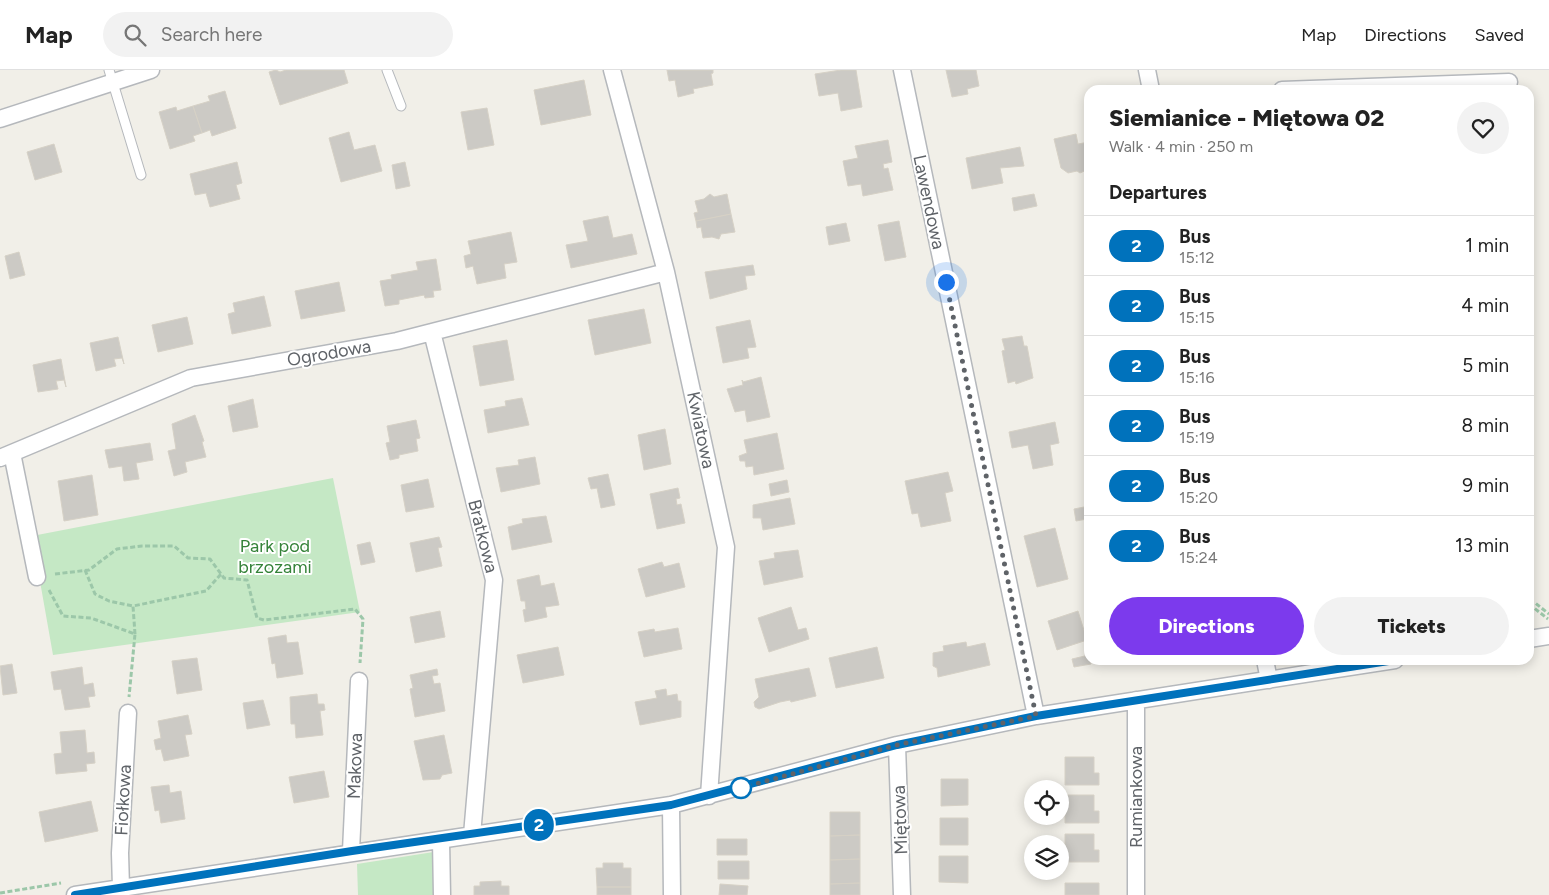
<!DOCTYPE html>
<meta charset="utf-8">
<style>
body{margin:0;font-family:Figtree,sans-serif;background:#f2f2f2;color:#222;height:100vh;display:flex;flex-direction:column;font-size:19px;white-space:nowrap}
*{box-sizing:border-box;margin:0}
p{font-size:16px;color:#767676}
.icon{flex:none;width:28px;height:28px;fill:none;stroke:currentColor;stroke-width:2;stroke-linecap:round;stroke-linejoin:round}
.map{position:relative;flex:1;overflow:hidden}
.sheet{position:absolute;left:1084px;top:15px;width:450px;height:580px;display:flex;flex-direction:column;background:#fff;border-radius:15px;box-shadow:0 2px 12px #0003}
.sheet>*{flex:none}
.badge{padding:0 10px;border-radius:16px;font-size:18px;line-height:32px}
.tools{position:absolute;left:1024px;top:710px;display:grid;gap:10px}
.tools a{display:grid;place-items:center;width:45px;height:45px;border-radius:50%;background:#fff;box-shadow:0 2px 12px #0003;font-size:25px}
.you{position:absolute;width:25px;height:25px;margin:-12px;border:4px solid #fff;border-radius:50%;background:#1a73e8;box-shadow:0 0 0 8px #1a73e833}
.map>.badge{position:absolute;translate:-50% -50%;box-shadow:0 0 0 2px #fff}
h2{padding:0 25px;font-size:19px;line-height:45px}
.round{display:grid;place-items:center;flex:none;width:52px;height:52px;border-radius:26px;background:#f2f2f2}
.headline{display:flex;align-items:center;justify-content:space-between;height:85px;padding:0 25px}
h1{font-size:24px;font-weight:800;line-height:38px}
.primary-button{display:flex;gap:10px;margin-top:auto;padding:10px 25px}
.primary-button a{flex:1;height:58px;border-radius:30px;background:#7c3aed;color:#fff;font-size:20px;font-weight:800;line-height:58px;text-align:center}
.primary-button a+a{background:#f2f2f2;color:#222}
ul{padding:0;list-style:none}
li{display:flex;align-items:center;gap:15px;height:60px;padding:0 25px;border-top:1px solid #e0e0e0}
li div{flex:1}
li b{display:block;font-size:19px}
li em{font-style:normal}
li .badge{min-width:55px;font-weight:700;text-align:center}
header{display:flex;align-items:center;gap:30px;box-sizing:border-box;height:70px;padding:0 25px;background:#fff;border-bottom:1px solid #e0e0e0}
header strong{font-size:24px}
nav{display:flex;gap:28px;margin-inline-start:auto;font-size:18px}
.search{width:350px;height:45px;background:#f2f2f2;display:flex;align-items:center;gap:12px;box-sizing:border-box;padding:0 18px;border-radius:28px;color:#767676;font-size:19px}
.map>svg:first-child{display:block}
.green{fill:#c5e8c5}
.building{fill:#cccac5;stroke:#d6d1c6}
.lines{fill:none;stroke-linecap:round;stroke-linejoin:round}
.lane-casing{stroke:#b5b8bc;stroke-width:11}
.street-casing{stroke:#b5b8bc;stroke-width:19}
.path{stroke:#9cc7a9;stroke-width:3;stroke-dasharray:5 2.5;stroke-linecap:butt}
.lane{stroke:#fff;stroke-width:9}
.street{stroke:#fff;stroke-width:16}
.line-casing{stroke:#fff;stroke-width:11}
.line{stroke:#0072bc;stroke-width:8}
.walk{stroke:#5f6368;stroke-width:5;stroke-dasharray:0 9}
.stop-dot{fill:#fff;stroke:#0072bc;stroke-width:2.5}
.labels{text-anchor:middle;dominant-baseline:central;stroke-width:4;stroke-linejoin:round;paint-order:stroke}
.street-label{font-size:18px;fill:#5f6368;stroke:#fff}
.park-label{font-size:18px;fill:#348238;stroke:#fff}
</style>
<header>
<strong>Map</strong>
<div class="search"><svg class="icon" aria-label="search" viewBox="0 0 24 24"><circle cx="10" cy="10" r="6"/><path d="M15 15l6 6"/></svg>Search here</div>
<nav><a>Map</a><a>Directions</a><a>Saved</a></nav>
</header>
<div class="map">
<svg width="1549" height="825" viewBox="0 0 1549 825">
<rect width="100%" height="100%" fill="#f1efe8"/>
<path class="green" d="M333 408 360 542 53 585 32 466Z
M440 781 441 825H358L357 794Z"/>
<path class="building" d="M276 0 280 2 286 0H344L348 13 280 35 269 2Z
M667 0H713V3L711 4 713 15 693 19 694 23 678 27 675 10 669 11Z
M841 0H856L862 37 841 41 838 23 819 26 815 4Z
M946 0H976L979 16 967 19 968 24 952 27Z
M584 10 591 45 541 55 534 20Z
M225 21 236 58 212 66 210 60 202 63 193 36 210 31 208 26Z
M193 36 202 63 193 66 195 71 170 79 159 42 176 37 177 41Z
M487 38 494 75 468 80 461 42Z
M349 62 354 80 375 75 382 101 341 112 329 68Z
M1076 64 1078 74 1089 72V99L1080 103 1077 101 1068 103 1061 98 1054 69Z
M888 70 892 92 883 94 884 99 888 98 893 120 863 126 861 114 848 116 843 91 858 88 855 76Z
M54 74 62 102 35 110 27 82Z
M1020 77 1024 96 1000 98 1003 113 972 119 966 88Z
M237 92 242 113 236 115 240 129 210 137 206 123 195 125 190 104Z
M405 92 410 116 396 119 392 95Z
M710 124 714 127 727 124 731 144 696 151 694 143 698 142 695 131 704 129Z
M1034 124 1037 136 1014 141 1012 128Z
M731 144 735 162 721 164 719 169 712 167 703 168 701 157 697 158 696 151Z
M608 146 613 168 632 164 637 184 571 198 566 175 588 171 583 151Z
M899 151 906 187 885 191 878 155Z
M846 153 850 171 829 175 826 157Z
M511 162 517 192 504 194 506 208 477 214 473 196 466 198 464 186 471 184 468 171Z
M19 182 25 205 10 209 5 186Z
M436 189 441 220 433 221 434 227 425 228 424 225 399 230V234L385 236 380 211 392 209 391 205 418 200 416 192Z
M753 195 755 205 745 206 747 219 710 229 705 202Z
M339 212 345 241 301 249 295 221Z
M264 226 271 256 232 264 228 244 235 242 233 233Z
M644 239 651 273 595 285 588 250Z
M187 247 193 274 158 282 152 255Z
M750 250 756 277 747 278 749 288 723 293 716 257Z
M1022 266 1024 276H1027L1033 308 1016 314 1015 311 1008 313 1002 281 1005 280 1002 269Z
M118 267 124 294 122 288 114 289 116 296 96 301 90 273Z
M507 270 514 310 480 316 473 276Z
M61 289 66 317 64 310 56 311 58 319 38 322 33 295Z
M761 307 770 347 747 352 745 340 735 342 727 319 743 315 742 310 743 312Z
M522 328 529 355 488 363 484 340 506 336 505 331Z
M253 329 258 357 233 362 228 336Z
M195 345 204 371 202 372 206 387 185 392 187 402 174 406 168 381 176 379 172 354Z
M416 350 420 368 416 369 418 381 399 385V388L390 390 386 373 390 372 387 356Z
M1055 352 1059 373 1050 375 1053 395 1033 399 1028 375 1012 378 1009 362Z
M665 359 671 394 644 400 638 365Z
M777 363 784 399 754 405 753 396 746 397 745 391H740L739 386 747 383 744 370Z
M150 373 153 390 136 393 139 409 124 411 122 396 109 398 105 380Z
M535 387 540 414 501 422 496 398 519 395 518 390Z
M948 402 953 421 945 423 951 451 921 457 918 443 912 444 905 411Z
M608 404 615 435 601 438 597 418 591 419 588 408Z
M92 405 98 445 64 451 58 411Z
M428 409 434 437 406 442 401 415Z
M787 410 789 422 771 426 769 414Z
M678 418 680 428 676 429 677 435 681 434 685 453 657 459 650 424Z
M790 428 795 454 763 460 761 448H753V435Z
M1089 436V458L1087 449 1076 451 1074 439Z
M546 446 552 472 512 480 508 457 523 453 522 449Z
M1055 458 1068 509 1037 517 1024 466Z
M439 467 442 477 438 478 442 496 416 502 410 473Z
M370 472 375 492 361 495 357 475Z
M798 480 803 507 764 515 759 491 775 488 774 483Z
M662 492 664 497 679 493 685 517 646 527 638 499Z
M539 505 541 516 554 513 559 535 545 537 547 547 525 552 523 540 526 539 525 531H521L517 510Z
M791 537 798 560 806 558 809 569 769 582 758 548Z
M440 541 445 567 415 573 410 547Z
M1078 541 1087 570 1057 580 1048 551Z
M678 558 682 579 644 587 638 562 654 559 655 562Z
M286 565 287 573 298 572 303 604 277 608 275 593 272 594 268 568Z
M966 572 967 577 985 573 990 595 938 607 937 598 933 596V583L944 581 943 576Z
M558 577 564 605 523 613 517 585Z
M877 577 884 608 836 618 829 588Z
M1089 585 1091 594 1074 597 1072 589Z
M197 588 202 620 177 624 172 591Z
M12 594 17 623 3 625 0 596Z
M82 597 84 615 93 613 95 626 88 627 90 637 65 640 61 619 54 620 51 602Z
M809 598 816 626 791 632 790 630 780 632 759 639 755 637 754 632 759 627 755 609Z
M437 599 438 605 432 606 434 614 440 613 445 641 415 647 410 619 413 618 410 605Z
M666 619 667 626 677 624 678 631H681V647L640 655 635 632 657 628 655 621Z
M317 624 318 634H324L325 640 320 641 323 665 296 668 295 654H291L290 627Z
M263 630 270 655 247 659 243 633Z
M188 645 192 664 185 665 189 686 164 691 161 679 156 680 154 670 161 668 158 651Z
M85 660 87 683 94 682 95 693 86 694 87 701 56 704 54 684 62 683 60 662Z
M444 665 452 703 442 705 440 709 423 710 414 671Z
M1065 687H1094V703H1099V715H1065Z
M324 701 329 727 294 733 289 707Z
M941 709H968V735L941 736Z
M169 715 170 723 181 721 185 749 161 753 159 740 155 741 151 717Z
M1065 725H1094V741H1099V753H1065Z
M91 731 98 761 45 772 39 742Z
M830 742H860V765L830 766Z
M940 748H968V775H940Z
M1065 764H1094V780H1099V792H1065Z
M860 765V789L830 790V766Z
M717 769H747V785H717Z
M939 786H968V813L939 812Z
M860 789V813L830 814V790Z
M718 791H749V809H718Z
M603 793H623V798H631V817H597L596 798H603Z
M501 811V816H509V825H474V816H480V812Z
M860 813V825H830V814Z
M1065 813H1099V825H1065Z
M720 814 748 816 747 825H719Z
M597 817H631V825H597Z"/>
<g class="lines">
<g class="lane-casing">
<path id="lane" d="M109 0 141 105
M387 0 401 36"/>
</g>
<g class="street-casing">
<path id="street" d="M612 0 666 202 726 477 709 726
M902 0 1036 646
M1147 0 1151 20
M1282 20 1509 12
M0 49 151 0
M432 262 494 510 472 765
M12 383 37 507
M0 388 191 308 397 271 666 202
M1529 569 1549 566
M1265 590 1269 610
M1136 630V825
M897 675 902 825
M671 735 672 825
M441 770 442 825
M351 781 359 611
M121 818 120 783 128 643
M75 825 671 735 897 675 1036 646 1395 590"/>
</g>
<path class="path" d="M85 500 95 524 109 531 133 536
M55 504 89 500 117 479 142 476H174L188 488 210 489 224 508 247 510 257 548 264 550 355 539 363 549 360 593
M49 520 63 546 91 548 135 564 129 627
M1529 532H1534L1549 544
M1529 534 1548 549
M135 564 133 536 206 521 221 504
M0 823 61 813"/>
<use href="#lane" class="lane"/>
<use href="#street" class="street"/>
</g>
<g class="lines">
<g class="line-casing">
<path id="line" d="M75 825 352 781 671 735 897 675 1036 646 1395 590"/>
</g>
<use href="#line" class="line"/>
<path class="walk" d="M741 718 897 675 1036 646 946 212"/>
</g>
<circle class="stop-dot" cx="741" cy="718" r="10"/>
<g class="labels">
<g class="street-label">
<text transform="translate(929 132) rotate(78)">Lawendowa</text>
<text transform="translate(329 283) rotate(-10)">Ogrodowa</text>
<text transform="translate(701 360) rotate(78)">Kwiatowa</text>
<text transform="translate(483 466) rotate(76)">Bratkowa</text>
<text transform="translate(355 696) rotate(-88)">Makowa</text>
<text transform="translate(1136 727) rotate(-90)">Rumiankowa</text>
<text transform="translate(123 730) rotate(-87)">Fiołkowa</text>
<text transform="translate(900 750) rotate(-92)">Miętowa</text>
</g>
<g class="park-label">
<text x="275" y="476">Park pod<tspan x="275" dy="21">brzozami</tspan></text>
</g>
</g>
</svg>
<div class="tools">
<a><svg class="icon" aria-label="locate" viewBox="0 0 24 24"><circle cx="12" cy="12" r="6"/><path d="M12 2v4M12 18v4M2 12h4M18 12h4"/></svg></a>
<a><svg class="icon" aria-label="layers" viewBox="0 0 24 24"><path d="M12 4l9 5-9 5-9-5zM3 14l9 5 9-5"/></svg></a>
</div>
<div class="you" style="left:946px;top:212px"></div>
<b class="badge" style="left:539px;top:755px;background:#0072bc;color:#fff">2</b>
<section class="sheet">
<div class="headline"><div><h1>Siemianice - Miętowa 02</h1><p>Walk · 4 min · 250 m</p></div><a class="round"><svg class="icon" aria-label="heart" viewBox="0 0 24 24"><path d="M12 20l-8-8c-3-5 5-10 8-4 3-6 11-1 8 4z"/></svg></a></div>
<h2>Departures</h2>
<ul>
<li><span class="badge" style="background:#0072bc;color:#fff">2</span><div><b>Bus</b><p>15:12</p></div><em>1 min</em></li>
<li><span class="badge" style="background:#0072bc;color:#fff">2</span><div><b>Bus</b><p>15:15</p></div><em>4 min</em></li>
<li><span class="badge" style="background:#0072bc;color:#fff">2</span><div><b>Bus</b><p>15:16</p></div><em>5 min</em></li>
<li><span class="badge" style="background:#0072bc;color:#fff">2</span><div><b>Bus</b><p>15:19</p></div><em>8 min</em></li>
<li><span class="badge" style="background:#0072bc;color:#fff">2</span><div><b>Bus</b><p>15:20</p></div><em>9 min</em></li>
<li><span class="badge" style="background:#0072bc;color:#fff">2</span><div><b>Bus</b><p>15:24</p></div><em>13 min</em></li>
</ul>
<div class="primary-button"><a>Directions</a><a>Tickets</a></div>
</section>
</div>
